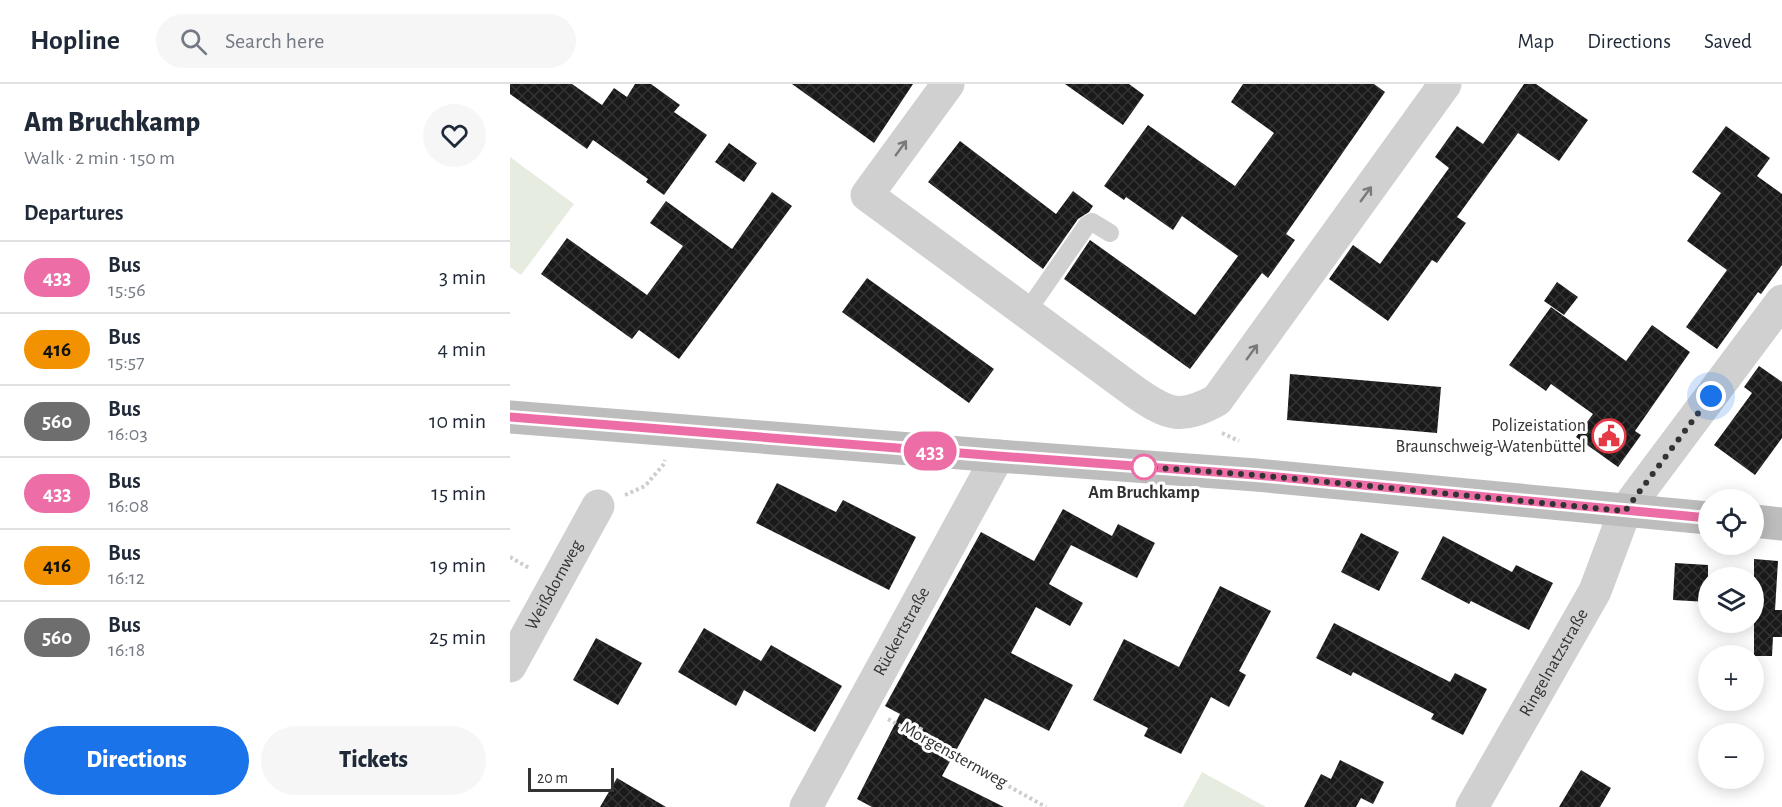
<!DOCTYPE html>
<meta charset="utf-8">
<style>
body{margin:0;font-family:"Alegreya Sans",sans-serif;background:#f6f6f7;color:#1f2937;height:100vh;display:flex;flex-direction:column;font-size:22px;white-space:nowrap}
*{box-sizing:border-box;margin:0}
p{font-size:20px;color:#747a83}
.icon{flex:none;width:33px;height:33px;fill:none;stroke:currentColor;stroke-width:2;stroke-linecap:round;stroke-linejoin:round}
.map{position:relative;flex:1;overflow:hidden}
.details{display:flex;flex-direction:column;background:#fff;width:510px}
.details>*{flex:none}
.badge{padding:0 12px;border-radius:20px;font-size:21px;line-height:39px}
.tools{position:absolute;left:1188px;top:405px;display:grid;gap:12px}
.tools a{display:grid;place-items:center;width:66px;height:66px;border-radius:50%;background:#fff;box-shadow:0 3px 15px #0003;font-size:30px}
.scale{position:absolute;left:18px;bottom:15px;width:86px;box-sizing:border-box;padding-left:6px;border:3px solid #333;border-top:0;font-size:16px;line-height:21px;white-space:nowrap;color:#333;-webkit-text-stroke:4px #fff;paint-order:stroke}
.you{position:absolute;width:30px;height:30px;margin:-15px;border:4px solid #fff;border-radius:50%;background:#1a73e8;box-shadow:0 0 0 9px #1a73e833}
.map>.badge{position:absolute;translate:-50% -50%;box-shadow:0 0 0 3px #fff}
h2{padding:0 24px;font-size:22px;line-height:54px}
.round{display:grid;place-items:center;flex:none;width:63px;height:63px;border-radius:32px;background:#f6f6f7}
.headline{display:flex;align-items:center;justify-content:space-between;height:102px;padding:0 24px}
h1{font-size:28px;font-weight:800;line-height:45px}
.button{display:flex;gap:12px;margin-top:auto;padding:12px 24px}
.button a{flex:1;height:69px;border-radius:36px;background:#1a73e8;color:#fff;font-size:24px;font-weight:800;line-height:69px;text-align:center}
.button a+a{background:#f6f6f7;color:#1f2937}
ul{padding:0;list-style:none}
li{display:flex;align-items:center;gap:18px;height:72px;padding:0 24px;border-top:2px solid #e0e1e3}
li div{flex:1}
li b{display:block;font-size:22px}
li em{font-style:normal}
li .badge{min-width:66px;font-weight:700;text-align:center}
header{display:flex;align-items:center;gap:36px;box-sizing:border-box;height:84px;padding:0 30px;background:#fff;border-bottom:2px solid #e0e1e3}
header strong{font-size:28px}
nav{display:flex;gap:33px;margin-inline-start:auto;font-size:21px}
.search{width:420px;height:54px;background:#f6f6f7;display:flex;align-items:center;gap:15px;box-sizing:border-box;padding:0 21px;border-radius:33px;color:#747a83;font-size:22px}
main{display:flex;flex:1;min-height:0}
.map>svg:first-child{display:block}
.green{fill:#e6ecdf}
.building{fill:url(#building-cross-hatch)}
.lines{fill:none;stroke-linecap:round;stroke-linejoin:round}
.path{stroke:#cdcdcd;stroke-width:4;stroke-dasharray:3 3;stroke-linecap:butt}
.service{stroke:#d0d0d0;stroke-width:18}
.minor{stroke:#d0d0d0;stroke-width:33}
.secondary{stroke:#bdbdbd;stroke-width:33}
.oneway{stroke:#7a7a7a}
.line-casing{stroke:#fff;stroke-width:14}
.line{stroke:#ed6ea7;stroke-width:9}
.walk{stroke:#333;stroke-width:6;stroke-dasharray:0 10.8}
.stop-dot{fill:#fff;stroke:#ed6ea7;stroke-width:3}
.labels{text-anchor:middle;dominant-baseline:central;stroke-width:6;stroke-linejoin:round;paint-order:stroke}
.poi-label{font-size:18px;fill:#333;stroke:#fff;text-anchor:end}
.stop-label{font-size:18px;font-weight:bold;fill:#333;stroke:#fff}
.street-label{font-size:18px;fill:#333;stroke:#fff}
</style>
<header>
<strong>Hopline</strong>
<div class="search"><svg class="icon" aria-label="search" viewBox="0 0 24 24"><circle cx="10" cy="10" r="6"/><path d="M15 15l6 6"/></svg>Search here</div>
<nav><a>Map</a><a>Directions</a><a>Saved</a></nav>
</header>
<main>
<section class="details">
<div class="headline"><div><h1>Am Bruchkamp</h1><p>Walk · 2 min · 150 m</p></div><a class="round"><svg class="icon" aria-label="heart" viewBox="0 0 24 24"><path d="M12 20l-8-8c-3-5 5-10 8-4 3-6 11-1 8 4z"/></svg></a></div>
<h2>Departures</h2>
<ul>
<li><span class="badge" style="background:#ed6ea7;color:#fff">433</span><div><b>Bus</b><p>15:56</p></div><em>3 min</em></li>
<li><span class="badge" style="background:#f39200;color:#111">416</span><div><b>Bus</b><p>15:57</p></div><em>4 min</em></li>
<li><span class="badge" style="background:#6e6e6e;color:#fff">560</span><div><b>Bus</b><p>16:03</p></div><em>10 min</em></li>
<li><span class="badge" style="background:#ed6ea7;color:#fff">433</span><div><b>Bus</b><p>16:08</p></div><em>15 min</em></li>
<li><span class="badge" style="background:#f39200;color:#111">416</span><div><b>Bus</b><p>16:12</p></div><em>19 min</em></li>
<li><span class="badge" style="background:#6e6e6e;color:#fff">560</span><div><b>Bus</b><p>16:18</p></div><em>25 min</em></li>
</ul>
<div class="button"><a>Directions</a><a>Tickets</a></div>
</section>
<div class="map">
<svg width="1272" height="723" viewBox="0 0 1272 723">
<defs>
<pattern id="building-cross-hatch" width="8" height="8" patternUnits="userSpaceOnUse" patternTransform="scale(1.5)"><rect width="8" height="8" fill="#1a1a1a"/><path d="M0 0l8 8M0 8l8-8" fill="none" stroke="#333"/></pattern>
</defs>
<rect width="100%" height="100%" fill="#fff"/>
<path class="green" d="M0 73 64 120 11 191 0 183Z
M692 688 756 723H673Z"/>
<path class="building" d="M0 0H62L92 21 104 4 117 13 125 0H141L170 21 164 28 197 51 154 111 136 98 138 95 83 56 77 65 0 10Z
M282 0H403L364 59Z
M555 0H619L634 11 613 41Z
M733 0H864L875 8 776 150 785 156 758 194 752 189 680 285 554 195 580 156 685 231 728 172 672 132 663 146 616 113 614 116 594 102 638 41 725 102 764 49 721 18Z
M1014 0H1026L1078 36 1049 77 1008 49 947 133 956 139 927 179 922 176 878 237 819 195 843 161 870 180 939 84 925 73 947 42 973 60Z
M1216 42 1260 74 1247 92 1272 110V181L1251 210 1248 208 1207 265 1176 243 1217 186 1177 157 1211 109 1182 88Z
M450 57 546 130 563 107 583 122 579 128 568 135 533 185 418 98Z
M219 59 247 79 234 98 205 78Z
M262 108 282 122 169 275 129 246 122 255 31 190 57 154 137 211 173 162 140 139 156 117 222 165Z
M357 194 484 285 459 319 332 228Z
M1047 198 1068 213 1054 231 1034 217Z
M1041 223 1116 277 1142 241 1180 268 1125 347 1131 351 1108 383 1066 353 1083 330 1041 300 1036 307 999 281Z
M1249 282 1272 298V354L1245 391 1204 361 1242 309 1234 303Z
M780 290 931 303 927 349 777 336Z
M267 399 326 428 333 416 406 453 379 506 246 439Z
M553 425 602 452 608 440 645 459 627 494 561 461 539 500 573 519 560 542 526 523 501 569 563 601 539 647 475 614 432 692 494 723H362L347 715 390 630 375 622 471 448 524 477Z
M851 449 889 468 869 507 831 488Z
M933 452 1002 488 1006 481 1043 499 1019 546 961 517 959 520 911 495Z
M1244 475 1268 477 1265 526H1272V553H1263L1262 572H1244Z
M1165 479 1198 481V518L1163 516Z
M710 502 761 527 729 587 736 591 719 623 701 613 671 670 634 652 638 644 583 616 614 555 669 583Z
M824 539 940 598 945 589 977 605 953 651 921 635 924 630 843 588 841 592 806 574Z
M194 544 251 577 261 561 332 602 305 648 234 606 226 622 168 588Z
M86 554 132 579 108 621 63 596Z
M830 676 874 698 863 720 851 714 846 723H794L811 690 821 695Z
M1071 686 1101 704 1090 723H1049Z
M107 694 156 723H90Z"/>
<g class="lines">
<path class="path" d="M712 349 729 357
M115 411 135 402 154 380 155 376
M0 473 19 484
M378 635 536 723
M407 651 413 641"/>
<path class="service" d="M516 229 577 141 582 138 600 149"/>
<g class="minor">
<path d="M438 0 357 111 625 308C658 331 671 336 707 316L935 0"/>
<path id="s1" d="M0 582 88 422"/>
<path id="s2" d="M296 723 488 372"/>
<path id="s3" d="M962 723 1085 507 1115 427 1272 217"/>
</g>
<path class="secondary" d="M0 333 488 372 746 391 1198 434
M1244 437 1272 440"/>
</g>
<defs><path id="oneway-shaft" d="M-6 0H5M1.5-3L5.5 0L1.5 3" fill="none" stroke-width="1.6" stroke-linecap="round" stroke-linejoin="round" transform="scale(1.5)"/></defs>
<g class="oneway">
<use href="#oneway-shaft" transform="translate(391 64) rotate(-54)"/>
<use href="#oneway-shaft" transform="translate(856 110) rotate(-54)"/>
<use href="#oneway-shaft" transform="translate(742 268) rotate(-54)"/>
</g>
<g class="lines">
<g class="line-casing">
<path id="line" d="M0 333 488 372 746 391 1198 434"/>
</g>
<use href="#line" class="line"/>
<path class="walk" d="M634 383 746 391 1115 427 1201 312"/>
</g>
<defs>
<g id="civic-ring" transform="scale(1.725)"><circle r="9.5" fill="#fff" stroke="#e63946" stroke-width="1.5"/><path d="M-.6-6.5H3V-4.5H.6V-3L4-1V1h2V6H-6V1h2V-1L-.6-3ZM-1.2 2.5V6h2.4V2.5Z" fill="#e63946"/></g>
</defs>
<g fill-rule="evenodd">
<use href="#civic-ring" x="1099" y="352"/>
</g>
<circle class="stop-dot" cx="634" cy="383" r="12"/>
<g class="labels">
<g class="poi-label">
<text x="1076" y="342">Polizeistation<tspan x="1076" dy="21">Braunschweig-Watenbüttel</tspan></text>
</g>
<g class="stop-label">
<text x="634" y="409">Am Bruchkamp</text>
</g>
<g class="street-label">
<text stroke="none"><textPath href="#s1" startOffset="92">Weißdornweg</textPath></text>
<text stroke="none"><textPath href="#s2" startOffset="200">Rückertstraße</textPath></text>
<text stroke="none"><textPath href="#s3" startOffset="166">Ringelnatzstraße</textPath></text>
<text transform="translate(444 671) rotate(29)">Morgensternweg</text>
</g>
</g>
</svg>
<div class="tools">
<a><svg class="icon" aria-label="locate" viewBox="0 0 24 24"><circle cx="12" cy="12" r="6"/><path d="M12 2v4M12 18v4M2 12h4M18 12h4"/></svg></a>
<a><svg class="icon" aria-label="layers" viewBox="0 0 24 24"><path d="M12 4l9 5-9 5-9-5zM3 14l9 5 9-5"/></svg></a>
<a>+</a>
<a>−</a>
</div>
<div class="scale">20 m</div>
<div class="you" style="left:1201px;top:312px"></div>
<b class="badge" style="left:420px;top:367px;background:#ed6ea7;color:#fff">433</b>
</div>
</main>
